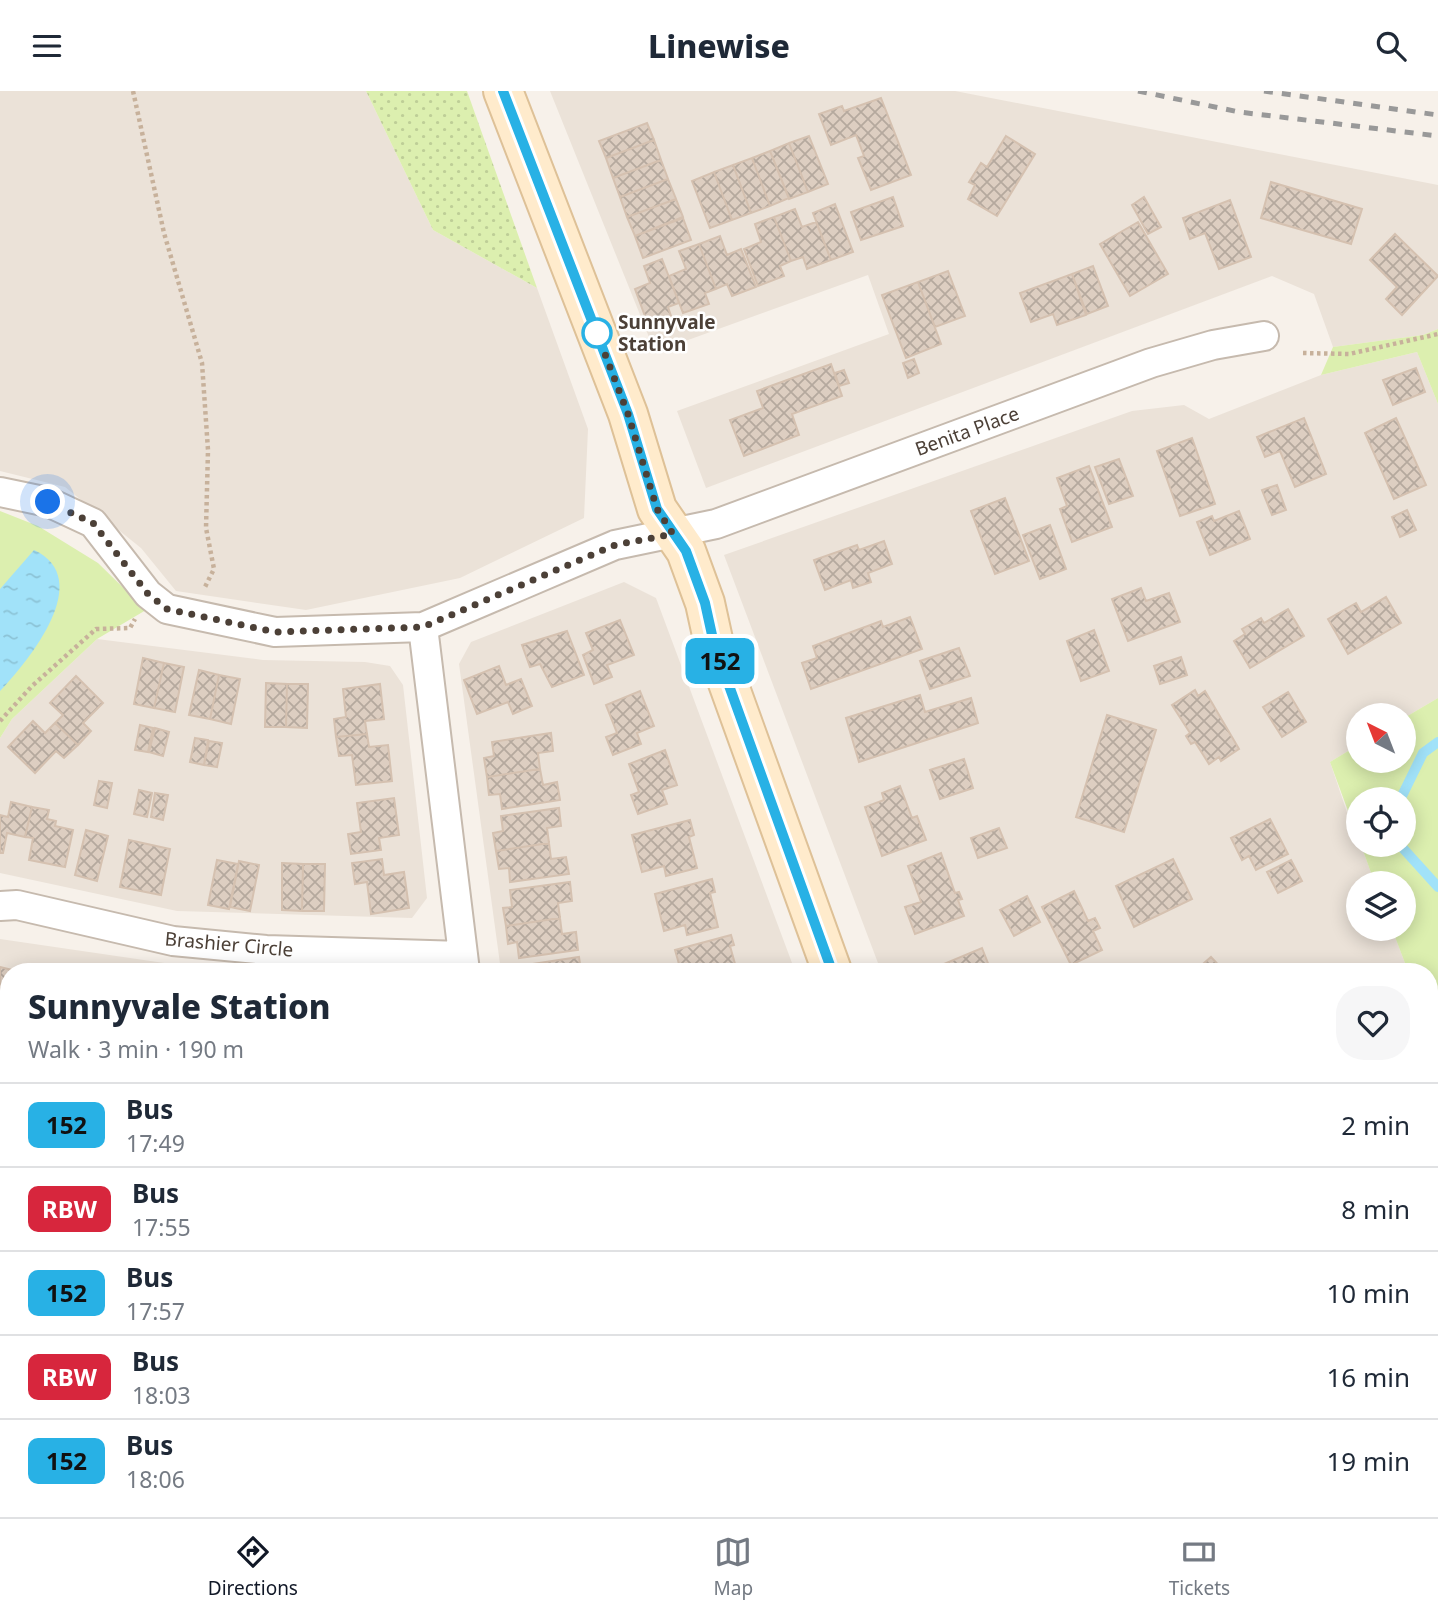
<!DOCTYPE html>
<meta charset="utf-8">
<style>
body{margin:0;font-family:"Noto Sans",sans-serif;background:#f6f6f7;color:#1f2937;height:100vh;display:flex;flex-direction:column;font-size:26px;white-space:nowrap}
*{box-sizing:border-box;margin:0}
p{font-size:23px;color:#747a83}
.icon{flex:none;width:38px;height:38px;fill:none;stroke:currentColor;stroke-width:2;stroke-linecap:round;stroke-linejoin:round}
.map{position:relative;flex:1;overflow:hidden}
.drawer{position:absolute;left:0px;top:872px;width:1438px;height:555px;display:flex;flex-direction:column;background:#fff;border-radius:28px 28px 0 0;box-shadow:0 4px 18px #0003}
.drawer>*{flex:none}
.badge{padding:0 14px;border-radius:10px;font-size:24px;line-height:46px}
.needle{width:46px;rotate:318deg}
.fabs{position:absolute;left:1346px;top:612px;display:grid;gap:14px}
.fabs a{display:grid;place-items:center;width:70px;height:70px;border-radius:50%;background:#fff;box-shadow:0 4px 18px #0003;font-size:35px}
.you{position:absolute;width:35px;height:35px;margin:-18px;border:5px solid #fff;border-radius:50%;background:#1a73e8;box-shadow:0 0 0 10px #1a73e833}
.map>.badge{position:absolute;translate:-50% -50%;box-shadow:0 0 0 4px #fff}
.round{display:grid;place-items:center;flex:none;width:74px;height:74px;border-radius:28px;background:#f6f6f7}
.headline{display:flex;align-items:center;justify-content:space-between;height:119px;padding:0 28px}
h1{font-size:33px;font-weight:800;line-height:52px}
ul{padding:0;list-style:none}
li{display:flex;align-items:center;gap:21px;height:84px;padding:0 28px;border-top:2px solid #e0e1e3}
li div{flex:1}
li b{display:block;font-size:26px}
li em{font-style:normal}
li .badge{min-width:77px;font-weight:700;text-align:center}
header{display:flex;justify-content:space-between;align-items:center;height:91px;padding:0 28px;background:#fff;font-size:32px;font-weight:800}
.tab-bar{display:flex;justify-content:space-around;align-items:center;height:98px;border-top:2px solid #e0e1e3;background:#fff;font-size:19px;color:#747a83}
.tab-bar a{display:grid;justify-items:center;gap:4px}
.tab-bar .on{color:#111827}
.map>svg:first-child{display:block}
.residential{fill:#ebe2d8}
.grass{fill:url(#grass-dots)}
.green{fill:#dcefaf}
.water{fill:url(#water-ripples)}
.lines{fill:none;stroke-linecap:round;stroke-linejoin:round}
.stream{stroke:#a1e2f9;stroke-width:10}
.building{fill:url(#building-cross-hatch);stroke:#d5c1b0;stroke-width:2}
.service-casing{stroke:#c6baae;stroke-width:18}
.minor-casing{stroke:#c6baae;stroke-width:32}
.secondary-casing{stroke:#dec197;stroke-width:42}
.path{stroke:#c7b19b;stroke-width:4.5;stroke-dasharray:3.5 3.5;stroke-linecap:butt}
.service{stroke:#fff;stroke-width:14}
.minor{stroke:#fff;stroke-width:28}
.secondary{stroke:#ffebcc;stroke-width:38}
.rail{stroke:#999;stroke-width:5;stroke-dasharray:9 9;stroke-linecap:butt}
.line-casing{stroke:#fff;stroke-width:16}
.line{stroke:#28b1e5;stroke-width:10}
.walk{stroke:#4c4037;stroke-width:7;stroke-dasharray:0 12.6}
.stop-dot{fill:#fff;stroke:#28b1e5;stroke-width:3.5}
.labels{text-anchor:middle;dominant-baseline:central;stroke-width:5;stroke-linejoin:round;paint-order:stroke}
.stop-label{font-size:19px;font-weight:bold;fill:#4c4037;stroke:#fff;text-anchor:start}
.street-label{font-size:19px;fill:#4c4037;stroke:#fff}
</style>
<header><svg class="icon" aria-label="menu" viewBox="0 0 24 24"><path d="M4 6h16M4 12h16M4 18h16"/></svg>Linewise<svg class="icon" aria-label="search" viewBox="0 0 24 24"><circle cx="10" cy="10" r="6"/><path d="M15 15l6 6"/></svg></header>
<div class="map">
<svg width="1438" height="1426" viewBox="0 0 1438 1426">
<defs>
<pattern id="grass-dots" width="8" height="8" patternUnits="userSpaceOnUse" patternTransform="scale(1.75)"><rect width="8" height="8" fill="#dcefaf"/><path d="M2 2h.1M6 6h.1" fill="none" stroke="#bece97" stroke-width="1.8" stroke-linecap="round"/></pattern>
<pattern id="water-ripples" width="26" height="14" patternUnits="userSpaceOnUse" patternTransform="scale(1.75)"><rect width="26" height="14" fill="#a1e2f9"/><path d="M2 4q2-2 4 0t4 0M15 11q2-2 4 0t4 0" fill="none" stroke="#8cc3d6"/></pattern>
<pattern id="building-cross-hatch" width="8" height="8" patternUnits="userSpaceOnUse" patternTransform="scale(1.75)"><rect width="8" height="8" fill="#ddcec1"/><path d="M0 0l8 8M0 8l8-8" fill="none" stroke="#b5a99e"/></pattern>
</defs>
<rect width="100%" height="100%" fill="#f7f1ea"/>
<path class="residential" d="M0 0H366L433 139 537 197 588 338 584 427 460 487 306 519 176 500 141 457 65 396 0 380Z
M550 0H955L1438 94V238L1423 244 1333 256 1314 203 1272 185 706 397 677 320 889 243 868 184 655 261Z
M1417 261 1438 313V607L1404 627V625H1358V654L1330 671 1358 754H1361L1375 793H1358V838H1392L1408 880H881L724 464 1132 320 1184 314 1209 328 1321 284Z
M624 491 656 507 795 880H501L459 573 471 551Z
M97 548 263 569 365 571 390 575 403 594 427 807 412 827 177 820 0 782V647L12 628Z
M0 848 219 880H9V1089H0Z
M1430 938 1438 960V1199L1430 1204Z
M0 1152H9V1343H0Z
M0 1383 9 1385V1418H75L76 1426H0Z
M117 1418H948L949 1426H116Z
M1046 1418H1199L1198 1426H1046Z"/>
<path class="grass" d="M366 0H467L537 197 433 139Z"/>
<path class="green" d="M1438 238V313L1417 261 1321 284 1333 256 1423 244Z
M0 420 38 435 98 472 146 519 97 548 12 628 0 647Z
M1438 607V960L1430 938V880H1408L1392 838H1404V793H1375L1361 754H1404V709H1358V747L1330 671 1358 654V670H1404V627Z
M1438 1199V1426H1198L1199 1418H1430V1204Z"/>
<path class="water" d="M34 459C96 488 29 569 0 600V498Z"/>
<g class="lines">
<path class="stream" d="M1400 709 1423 662 1438 651
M1400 754 1438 796"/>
</g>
<path class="building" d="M881 7 911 84 871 99 858 67 864 65 856 44 831 54 819 23 842 15 844 20Z
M647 32 654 49 606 67 599 50Z
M809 45 828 93 808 101 789 52Z
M1006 45 1035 63 997 125 968 108 975 94 969 91 981 72 987 76Z
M654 49 661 69 613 87 606 67Z
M789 52 808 101 789 108 770 60Z
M770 60 789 107 770 115 752 67Z
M752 67 770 115 751 122 733 74Z
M661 69 668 88 620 106 613 87Z
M733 74 751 122 732 129 714 81Z
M714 81 732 129 710 137 692 90Z
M668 88 676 108 627 126 620 106Z
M1271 91 1362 118 1351 153 1261 127Z
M893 106 903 135 861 149 851 121Z
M1144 106 1161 136 1148 143 1132 114Z
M676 108 683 126 635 145 627 126Z
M1230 109 1251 166 1219 178 1205 142 1190 148 1183 127Z
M835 113 853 161 831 169 813 122Z
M795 118 802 136 816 131 831 169 807 178 803 166 791 170 774 126Z
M774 126 791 170 780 175 784 185 758 195 744 158 761 151 755 133Z
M683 127 691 149 643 167 635 145Z
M1138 131 1168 183 1130 205 1100 153Z
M1395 143 1438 185 1402 224 1386 208 1397 196 1370 169Z
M720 145 727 164 741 158 756 196 732 205 727 193 716 198 699 153Z
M699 153 716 198 705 202 709 213 683 222 669 185 686 178 679 160Z
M662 168 679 212 668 216 672 228 649 236 635 198 650 192 644 175Z
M1093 175 1108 215 1087 223 1072 183Z
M948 180 965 225 935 236 918 191Z
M1072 183 1086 224 1057 234 1053 223 1031 231 1020 202Z
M918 191 941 253 906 267 882 204Z
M914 268 919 282 908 287 903 272Z
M831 273 842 305 792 323 799 344 744 365 730 329 763 317 757 300Z
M1416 277 1425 301 1393 314 1383 289Z
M844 279 849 292 839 295 835 282Z
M1304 327 1326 383 1295 396 1280 360 1265 366 1257 346Z
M1396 327 1426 394 1394 408 1365 342Z
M1192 347 1215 413 1180 425 1157 360Z
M1119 368 1133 405 1109 413 1095 376Z
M1089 375 1112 436 1072 451 1060 418 1067 415 1057 387Z
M1277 394 1286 419 1272 424 1262 399Z
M1005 407 1029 470 995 483 971 420Z
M1407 419 1416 439 1400 446 1392 426Z
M1239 420 1250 448 1210 464 1197 431 1212 425 1214 430Z
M1050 434 1066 478 1040 488 1023 444Z
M884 450 892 473 868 482 871 491 853 497 851 489 825 499 814 469 857 454 859 459Z
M1141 497 1146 510 1169 502 1180 531 1128 550 1112 508Z
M1386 506 1401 532 1348 563 1328 528 1356 512 1361 521Z
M1288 518 1304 545 1250 577 1234 550 1245 543 1242 538 1261 527 1264 532Z
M910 526 922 558 811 598 802 572 817 567 813 555 881 530 883 536Z
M620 529 634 564 607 574 612 586 594 593 583 564 593 559 586 542Z
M1094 539 1109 580 1081 590 1067 550Z
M567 540 584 584 552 596 540 573 530 576 522 554Z
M959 557 970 585 930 598 920 570Z
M1181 566 1187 584 1160 593 1154 575Z
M143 567 164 572 154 617 134 613Z
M164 572 184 576 175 621 154 617Z
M499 575 506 594 521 588 532 615 513 623 508 611 477 623 464 589Z
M199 579 219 584 210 628 189 624Z
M219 584 240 588 231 633 210 628Z
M76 585 103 612 83 632 91 640 78 654 55 632 63 624 50 612Z
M266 592 287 593 286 636H265Z
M287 593H308L307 637 286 636Z
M380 593 384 628 365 630 367 643 336 646 334 628 346 626 343 598Z
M1195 599 1198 605 1205 600 1239 658 1221 670 1219 666 1209 673 1195 651 1191 653 1186 645 1190 642 1172 614Z
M640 600 654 635 637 642 641 653 613 664 606 646 617 642 606 614Z
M1288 601 1306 631 1282 646 1263 616Z
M920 604 925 621 971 607 978 632 859 671 846 627Z
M1107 624 1156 639 1124 741 1076 726Z
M33 630 45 642 55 632 78 654 64 667 56 660 35 682 8 656Z
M140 634 153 637 148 661 135 659Z
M155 637 169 641 163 665 149 661Z
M551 642 553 660 538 662 540 678 487 686 484 667 494 665 492 651Z
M367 643 369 656 388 654 392 690 356 694 352 664 339 665 336 646Z
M195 647 208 649 204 674 190 671Z
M209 650 222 652 217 676 204 674Z
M665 659 677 694 662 699 667 713 638 723 631 704 639 701 629 673Z
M964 668 973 697 940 708 930 679Z
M540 678 543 694 557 691 560 709 502 718 500 703 489 704 487 686Z
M99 690 112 692 107 717 94 714Z
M900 695 912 727 917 725 926 749 882 765 865 716 884 709 882 702Z
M139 699 152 702 147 726 134 723Z
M155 702 168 704 163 729 151 726Z
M394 707 399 744 379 747 381 759 351 763 348 743 361 741 357 712Z
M11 711 32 716 25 746 7 742 3 762H0V724L8 726Z
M32 716 49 719 47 728 56 730 55 735 73 739 65 776 29 769 33 747 25 746Z
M559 717 561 735 547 737 549 752 496 760 493 742 503 740 501 725Z
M1270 728 1288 763 1256 779 1249 765 1242 769 1231 747Z
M690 729 694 744 689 746 697 777 666 785 664 775 642 781 632 744Z
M999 737 1007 757 978 767 971 747Z
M86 739 108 745 97 790 75 784Z
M129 749 170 758 161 804 120 796Z
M549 752 551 768 566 766 569 783 510 791 509 777 499 778 496 760Z
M941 762 955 802 959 801 962 808 958 809 964 825 915 843 905 816 921 811 908 775Z
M382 768 384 784 404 781 409 817 371 823 367 791 355 793 352 772Z
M1173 768 1192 808 1134 836 1116 795Z
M217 769 238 773 229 818 208 814Z
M1291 769 1302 790 1278 802 1267 781Z
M239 770 259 774 250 820 230 816Z
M282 772 303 773 302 820 282 819Z
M303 773H325L324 820H302Z
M712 788 715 801 710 802 718 836 687 844 685 834 664 840 655 803Z
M570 791 572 810 558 812 560 827 506 835 503 817 512 816 510 799Z
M1074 800 1088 830 1095 827 1100 837 1093 840 1102 859 1071 874 1042 816Z
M1027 805 1040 831 1014 845 1000 819Z
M560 827 562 843 576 841 578 859 519 867 517 851 508 853 506 835Z
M731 844 734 854 730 855 737 880H681L675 859Z
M982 857 991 880H941L939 875Z
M579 866 581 880H520L519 875Z
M1211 866 1224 880H1195Z
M33 874 51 878V880H19L21 875 33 877Z
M0 876 12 879 9 880 0 935Z
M0 969H9V1001H0Z
M0 1012H9V1042H0Z
M0 1042H9V1078H0Z
M1438 1085V1104L1430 1108V1089Z
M1438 1121V1166L1430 1150V1125Z
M0 1170H9V1201H0Z
M0 1212H9V1241H0Z
M0 1241H9V1276H0Z
M0 1281H9V1319H0Z
M13 1418H51V1426H13Z
M482 1418H559V1426H482Z
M565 1418H642V1426H565Z
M647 1418H722V1426H647Z
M730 1418H807L808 1426H730Z
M856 1418H905V1426H856Z
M1114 1418H1157L1161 1426H1110L1116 1423Z"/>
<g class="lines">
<g class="service-casing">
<path id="service" d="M1237 1426 1241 1418"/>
</g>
<g class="minor-casing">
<path id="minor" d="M0 401 48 411 93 432 148 503 167 518 275 541 423 536 615 454 716 433 1151 272 1213 254 1264 245
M423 536 465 880
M0 815 17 814 173 850 266 859 462 865
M0 1117H9
M0 1373 9 1374
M94 1418V1426"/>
</g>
<g class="secondary-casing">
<path id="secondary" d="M503 0 628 323 657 418 686 460 705 512 714 553 832 880
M994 1418V1426"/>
</g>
<path class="path" d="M133 0 164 142 202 272 208 359 206 437 214 478 204 498
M1303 262 1349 263 1438 243
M0 630 32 595 96 538 130 537 135 528
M1430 1242 1438 1240
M1430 1255 1438 1274"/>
<use href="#service" class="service"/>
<use href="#minor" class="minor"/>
<use href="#secondary" class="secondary"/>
<path class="rail" d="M1138 0 1239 21 1438 45
M1264 0 1438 24"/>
</g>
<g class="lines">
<g class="line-casing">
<path id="line" d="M503 0 628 323 657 418 686 460 705 512 714 553 832 880"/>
</g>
<use href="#line" class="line"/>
<path class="walk" d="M48 411 93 432 148 503 167 518 275 541 423 536 615 454 673 443 657 418 628 323 597 242"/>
</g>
<circle class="stop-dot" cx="597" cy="242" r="14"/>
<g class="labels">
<g class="stop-label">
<text x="618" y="231">Sunnyvale<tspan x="618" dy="22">Station</tspan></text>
</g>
<g class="street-label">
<text transform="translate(967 340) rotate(-20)">Benita Place</text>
<text transform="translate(229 853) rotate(5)">Brashier Circle</text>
</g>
</g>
</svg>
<div class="fabs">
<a><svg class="needle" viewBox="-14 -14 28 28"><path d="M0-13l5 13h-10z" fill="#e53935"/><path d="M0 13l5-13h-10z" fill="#747a83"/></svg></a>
<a><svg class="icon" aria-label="locate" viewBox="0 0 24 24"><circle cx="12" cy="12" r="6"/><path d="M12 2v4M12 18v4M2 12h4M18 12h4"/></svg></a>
<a><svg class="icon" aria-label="layers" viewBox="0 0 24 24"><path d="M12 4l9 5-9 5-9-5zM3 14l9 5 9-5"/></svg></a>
</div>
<div class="you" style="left:48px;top:411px"></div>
<b class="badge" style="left:720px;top:570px;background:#28b1e5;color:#111">152</b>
<section class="drawer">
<div class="headline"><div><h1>Sunnyvale Station</h1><p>Walk · 3 min · 190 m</p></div><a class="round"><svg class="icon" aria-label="heart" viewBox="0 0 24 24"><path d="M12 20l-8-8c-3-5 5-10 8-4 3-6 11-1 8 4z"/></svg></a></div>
<ul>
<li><span class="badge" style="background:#28b1e5;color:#111">152</span><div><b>Bus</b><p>17:49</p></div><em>2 min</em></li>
<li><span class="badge" style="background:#d7263d;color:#fff">RBW</span><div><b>Bus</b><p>17:55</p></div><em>8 min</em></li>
<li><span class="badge" style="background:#28b1e5;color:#111">152</span><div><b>Bus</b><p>17:57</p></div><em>10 min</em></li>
<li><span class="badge" style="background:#d7263d;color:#fff">RBW</span><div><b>Bus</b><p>18:03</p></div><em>16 min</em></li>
<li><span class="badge" style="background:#28b1e5;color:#111">152</span><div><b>Bus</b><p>18:06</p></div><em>19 min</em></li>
</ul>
</section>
</div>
<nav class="tab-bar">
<a class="on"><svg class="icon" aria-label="directions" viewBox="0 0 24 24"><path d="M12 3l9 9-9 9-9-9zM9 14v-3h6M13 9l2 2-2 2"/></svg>Directions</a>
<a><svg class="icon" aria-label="map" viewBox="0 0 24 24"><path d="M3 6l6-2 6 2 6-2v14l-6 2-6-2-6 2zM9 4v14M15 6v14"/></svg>Map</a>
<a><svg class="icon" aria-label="tickets" viewBox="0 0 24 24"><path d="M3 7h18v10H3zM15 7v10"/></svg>Tickets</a>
</nav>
